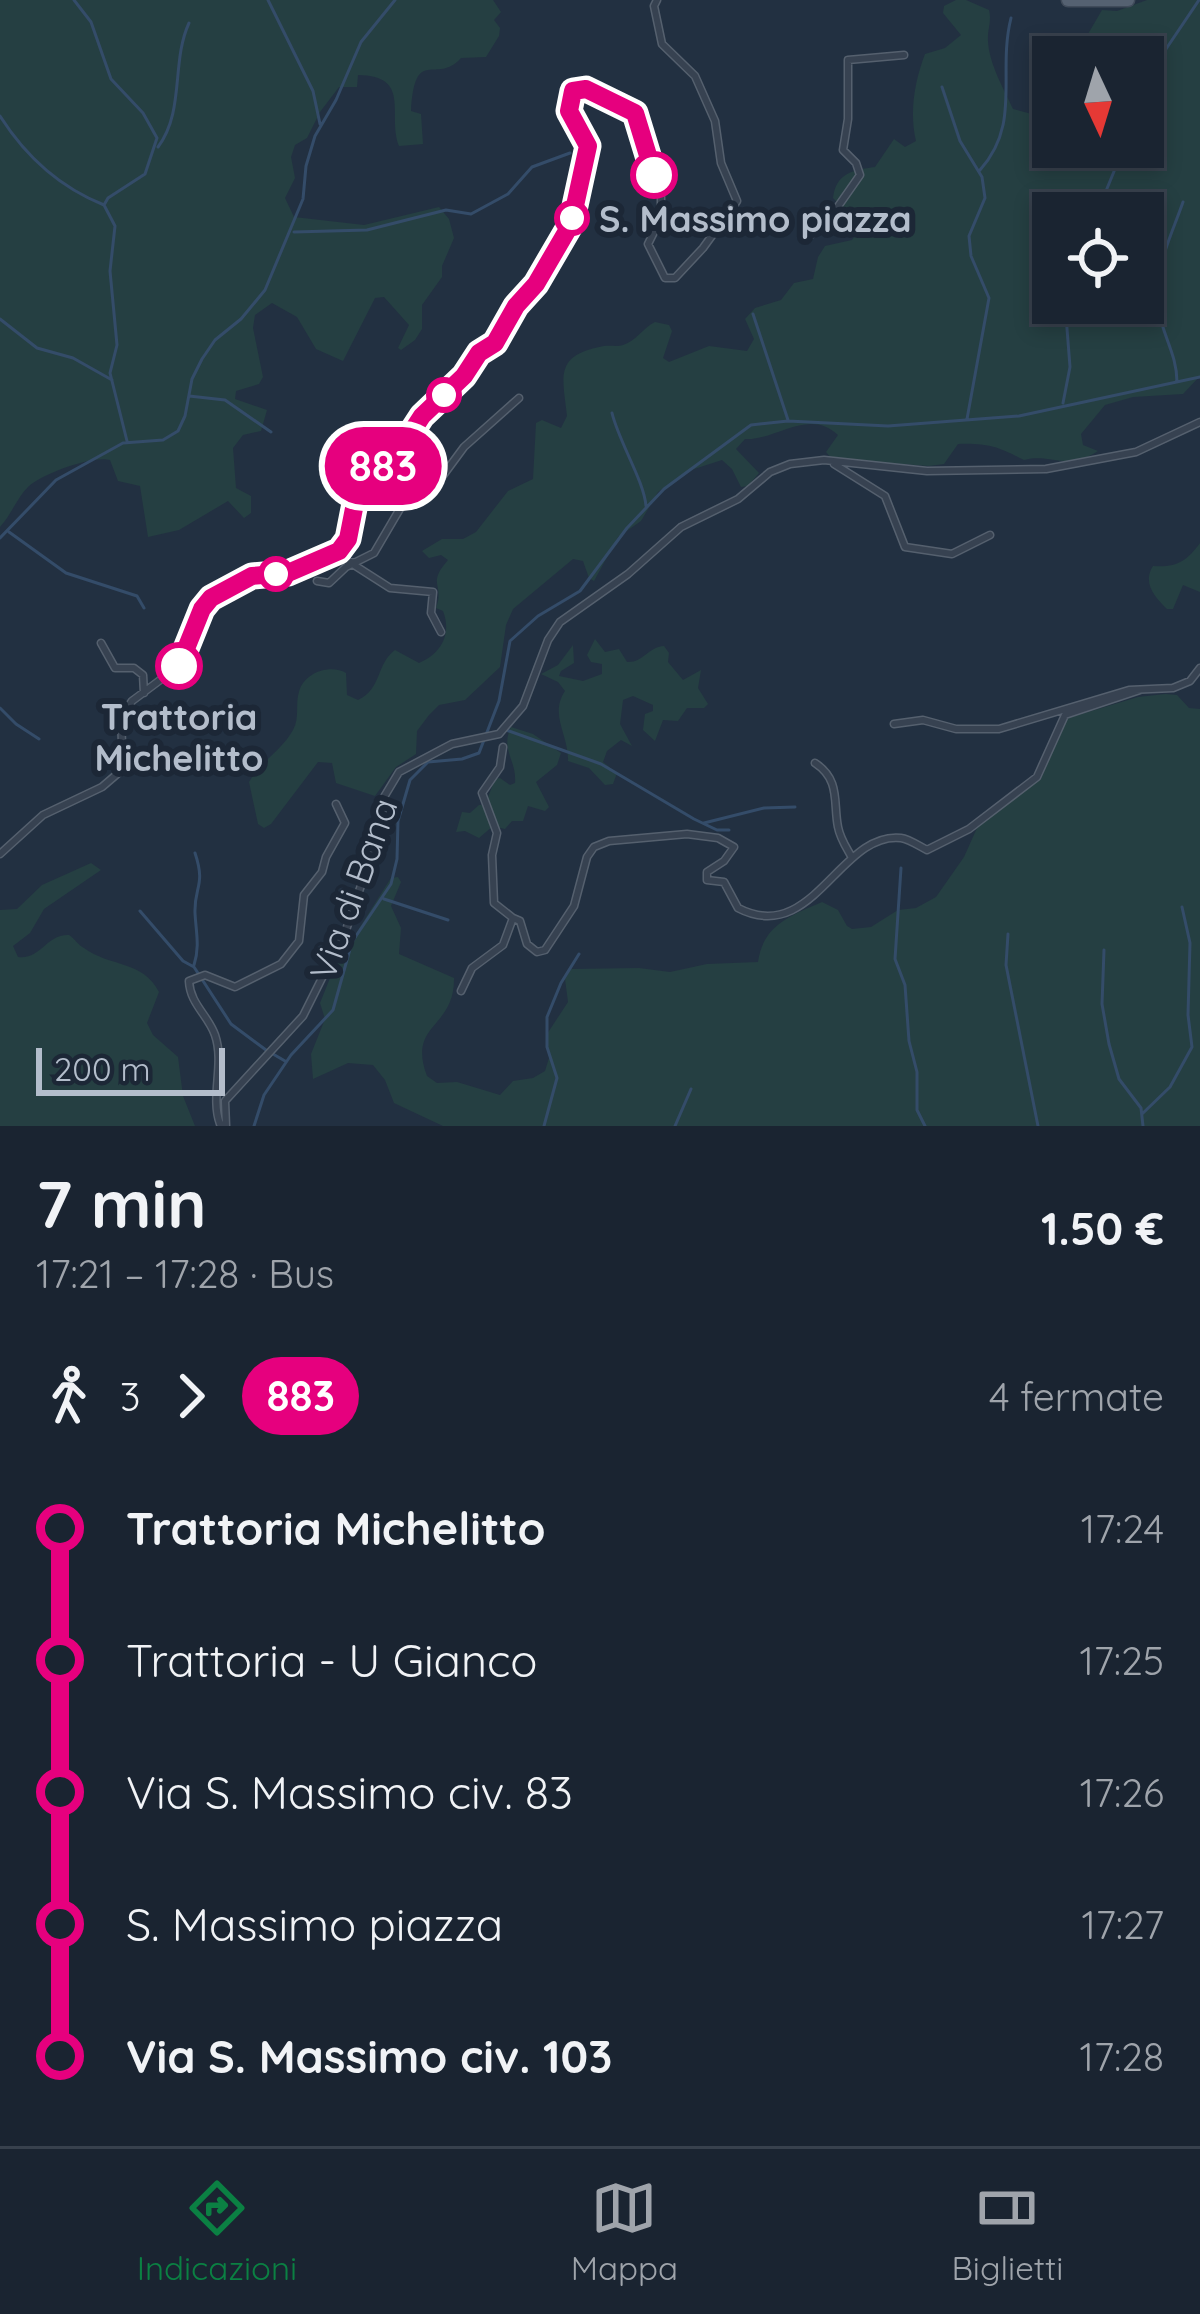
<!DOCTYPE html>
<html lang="it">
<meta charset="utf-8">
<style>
body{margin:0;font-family:Quicksand,sans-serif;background:#27303d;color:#f1f3f6;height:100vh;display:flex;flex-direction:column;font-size:45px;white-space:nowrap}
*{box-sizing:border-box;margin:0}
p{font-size:39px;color:#9fa4ab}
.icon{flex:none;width:66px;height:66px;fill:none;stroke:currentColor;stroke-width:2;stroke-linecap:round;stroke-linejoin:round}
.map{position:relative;height:1126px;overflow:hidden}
.panel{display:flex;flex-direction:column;background:#1a2431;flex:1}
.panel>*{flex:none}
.badge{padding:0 24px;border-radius:39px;font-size:42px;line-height:78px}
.needle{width:78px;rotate:176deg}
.fabs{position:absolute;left:1032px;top:36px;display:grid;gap:24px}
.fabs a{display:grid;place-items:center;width:132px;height:132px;border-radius:0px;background:#1a2431;box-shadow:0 6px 18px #0003,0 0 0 3px #38414d;font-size:60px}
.scale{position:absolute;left:36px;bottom:30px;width:189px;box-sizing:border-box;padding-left:12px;border:6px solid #b3bdcb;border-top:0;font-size:33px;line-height:42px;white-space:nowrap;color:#b3bdcb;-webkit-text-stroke:9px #1c2736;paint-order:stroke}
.map>.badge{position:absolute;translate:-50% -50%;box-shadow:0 0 0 6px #fff}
.legs{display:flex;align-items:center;gap:18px;height:132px;padding:0 36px;font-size:39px}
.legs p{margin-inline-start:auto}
.headline{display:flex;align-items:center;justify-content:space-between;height:204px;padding:0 36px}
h1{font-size:66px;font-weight:700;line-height:90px}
ul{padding:0 36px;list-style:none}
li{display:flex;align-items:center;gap:42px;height:132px;font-size:45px}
li i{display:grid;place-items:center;width:18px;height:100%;margin:0 15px;background:currentColor}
li i::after{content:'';width:30px;height:30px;margin:-15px;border:9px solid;border-radius:50%;background:#1a2431}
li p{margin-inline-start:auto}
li:first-child i{background:linear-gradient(#0000 50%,currentColor 0)}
li:last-child i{background:linear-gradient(currentColor 50%,#0000 0)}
.tab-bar{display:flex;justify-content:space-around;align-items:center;height:168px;border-top:3px solid #38414d;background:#1a2431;font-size:33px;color:#9fa4ab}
.tab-bar a{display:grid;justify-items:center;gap:6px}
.tab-bar .on{color:#0b8043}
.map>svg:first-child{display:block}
.green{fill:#253f42;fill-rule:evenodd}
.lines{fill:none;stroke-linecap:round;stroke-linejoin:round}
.stream{stroke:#344c69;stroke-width:3}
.street-casing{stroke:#55606e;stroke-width:9}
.primary-casing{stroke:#404b5a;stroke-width:15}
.street{stroke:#374251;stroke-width:6}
.primary{stroke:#556171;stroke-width:12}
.line-1-casing{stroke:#fff;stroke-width:27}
.line-1{stroke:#e6007e;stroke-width:18}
.stop-1-dot{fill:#fff;stroke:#e6007e;stroke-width:6}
.labels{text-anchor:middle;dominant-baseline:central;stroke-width:12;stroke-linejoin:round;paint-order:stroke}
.stop-label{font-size:36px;font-weight:bold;fill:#b3bdcb;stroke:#1c2736;text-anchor:start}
.street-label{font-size:36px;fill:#b3bdcb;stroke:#1c2736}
</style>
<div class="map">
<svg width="1200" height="1126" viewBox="0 0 1200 1126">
<rect width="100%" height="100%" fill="#223041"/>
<path class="green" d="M0 0H493L501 12 494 20 500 28 499 36 486 57 461 58C436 86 415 44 411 111L421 114 423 144 399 146C387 114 412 76 358 75L357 87H339L320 112 307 138 295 145 291 157 295 178 285 198 294 217 364 225 439 207 449 219 454 238 442 266V277L422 305V329L415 340 401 350 398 348 409 325 384 297 375 298 343 361 316 349 297 317 272 303 255 315 253 328 263 377 259 384 236 391 235 399 267 410 261 431 243 435 233 448 236 488 251 496V513L244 518 228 501 179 530 148 537 140 486 118 481 110 460C93 455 41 474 28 487 17 498 11 515 0 527Z
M956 0H966L989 10C992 23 987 29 988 41 989 64 1004 89 1013 109L1039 116 1053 99V147H1143V57H1105L1103 49 1088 34 1102 10 1117 11 1147 0H1200V376L1183 394 1133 397 1105 405 1081 434 1083 445 1098 451C1066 472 1053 453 1024 460 998 447 989 443 958 444L944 464 929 466 832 459 826 452 838 435C809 407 775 441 745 439L736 449 759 473 748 486 741 487 732 469 722 460 688 471 658 492 641 521 618 537 594 581 589 578 583 561 573 559 513 609 506 625 500 667 465 700 439 705 429 715 417 731 416 754 396 767 375 796 336 783 332 763 318 762 271 824 264 828 258 824 249 782C260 762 282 750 293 730 300 718 295 704 299 692 304 672 331 664 346 673L347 695 358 700C382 689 376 664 395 650L419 663C441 654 452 634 443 611L436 608C445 584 426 585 448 560L441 555 429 558 422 551 442 539H463L476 532 508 491 533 479 536 423 542 420 561 428 567 416C563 377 553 355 604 346 610 345 617 347 623 345 635 342 644 327 655 322L669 325 672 331 663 358 669 362 709 346 747 351 754 339 745 319 755 308 781 300 794 283 813 279 818 257 825 246 852 240 856 234 849 214 833 198C836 173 853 170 875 167L894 139 905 147 916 141C909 112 915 80 925 54L945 48 961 35 943 13 944 6ZM1053 213H1143V303H1053Z
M1200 543V592L1183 585 1173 609H1167C1155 597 1142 583 1153 566 1176 568 1187 561 1200 543Z
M595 639 605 652 619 649 627 662C643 663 648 647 664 646L669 653 668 662 683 680 701 670 698 688 708 704 704 708H687L678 721 663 720 655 741 643 730 645 714 653 711V705L633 696 623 700 620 724 632 746 621 740 607 751 603 762 617 773 613 784 605 785 589 768 568 761C569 735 549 715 565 691L558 682 541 674 558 665 573 645 574 663 561 671 559 676 583 681 602 674V664L591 662 587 655Z
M1165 694 1177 695 1189 708 1200 709V1126H443L394 1103 385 1080 373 1065 348 1063 313 1079 311 1054 325 1019 320 1003 334 968 391 878 398 877 401 882 391 906 401 928 399 954 454 978C455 1029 407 1023 427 1076L437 1083 457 1082 500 1095 513 1081 533 1078 545 1071 549 1058 547 1034 568 1002 565 979 571 969 639 968 670 972 707 964 758 962C763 925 790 916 822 902L838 910 847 926 852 929 871 927 898 910 916 908 936 897 964 857 977 828 1042 776 1065 719 1138 697Z
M511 727 533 734 561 753 557 765 536 782 549 807 545 811 528 806 523 821H512L505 829 493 826 479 838 465 831 456 832 462 812 470 813 479 805H485L495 779 500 778 510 785 515 783C517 760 500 750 511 727Z
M91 863 101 870 44 909 30 933 13 946 18 957C41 960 46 934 69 935 75 939 78 945 84 948 109 967 143 960 159 992L147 1023 153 1035 178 1057 183 1096 195 1126H0V910L17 909 42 885Z"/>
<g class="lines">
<path class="stream" d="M74 0 91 22 111 79 143 113 157 138 145 174 108 198 104 205 115 226 110 271 117 345 110 373 127 441
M268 0 313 91 320 124
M942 87 960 141 982 177 985 198 969 236 971 256 989 298 967 419
M1143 103 1166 49 1199 0
M0 116C26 157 59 187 104 205
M158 147C185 111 171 62 189 23
M980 170C1022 123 997 74 1011 18
M1097 213 1124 147
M294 232 367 230 446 210 471 214 508 194 532 167 570 153
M753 314 788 420
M0 319 37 348 73 358 112 380
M1177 382C1177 354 1162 335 1158 307 1152 273 1172 234 1183 202
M189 396 225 400 271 432
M1063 403 1070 367 1065 303
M612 413C619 442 644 481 646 506
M9 532 66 573 137 596 144 608
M0 538 56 480 123 443 163 440 178 431 185 416 192 379 202 359 215 340 241 319 265 290 303 199 306 166 315 136 336 100 361 42 395 0
M0 708 16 724 39 739
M506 730 601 764 694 819 717 830H729
M704 823 764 808 795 807
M901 868 895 959 905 985 909 1041 917 1072V1110L925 1126
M384 899 448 920
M140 911 183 961 194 967 231 1024 266 1050
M1008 934 1006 965 1038 1126
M1104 950 1102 1004 1109 1044 1119 1079 1141 1108 1143 1126
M194 965C200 947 196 932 195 913 194 886 206 886 195 853
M273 1054 285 1061
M1142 1114 1170 1087 1192 1047 1188 1015 1190 943 1182 907
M254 1126 264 1095 291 1055 333 1010 352 942 391 884 397 859 398 821 410 780 428 762 462 759 479 753 499 701 510 641 538 616 580 591 627 528 664 489 751 425 788 421 888 426 1019 416 1200 377
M544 1126 557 1078 547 1047V1017L561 983 579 954
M675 1126 691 1089"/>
<g class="street-casing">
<path id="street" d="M812 234 832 215 860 175 856 163 843 150 848 119V60L904 55
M834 464 885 496 905 547 952 554 990 535
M348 543 346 561 356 563
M354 565 390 588 433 592 431 613 441 632
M317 581 329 583 346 567 374 553 401 507 436 485 464 447 519 398
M101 643 115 668H134L143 675 144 693
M894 724 923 720 956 729H999L1129 690 1173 688 1190 681 1200 668
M503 747 500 767 482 793 497 833 492 855 494 903 513 918
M815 763C841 780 833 803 838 827 840 838 846 847 851 856
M0 854 43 815 102 787 123 769 121 718 132 701 179 666 202 609 211 598 252 576 288 573 339 551 348 540 358 488 396 456 422 416 464 376 479 354 495 343 563 241 571 224 588 146 569 111 573 91 586 89 635 113 661 197V218L648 244 665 278H675L703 248 737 201 721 163 715 121 695 76 662 44 654 6 657 0
M461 991 472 968 503 945 513 918 520 921 527 944 537 952 545 950 574 906 587 857 594 847 609 841 687 834 718 838 734 847 724 861 707 872V880L724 882 738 908C813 947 840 831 901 838 909 839 919 846 927 850L969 829 1037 777 1065 715 1140 690
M225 1125 220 1124C210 1096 225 1064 215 1035 208 1015 190 1004 189 981L205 975 235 987 281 964 299 941 304 895 322 872 326 857 345 823 336 804
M226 1126 225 1101 303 1016 346 930 381 826 384 797 399 772 452 744 499 734 523 706 548 640 560 622 628 574 681 527 738 499 770 472 790 464 824 460 927 471 1046 469 1136 452 1200 422"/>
</g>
<g class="primary-casing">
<path id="primary" d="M1068 0H1128"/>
</g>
<use href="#street" class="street"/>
<use href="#primary" class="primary"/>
</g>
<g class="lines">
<g class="line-1-casing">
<path id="line-1" d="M179 666 202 609 211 598 252 576 288 573 339 551 348 539 358 488 396 456 422 416 464 376 479 353 495 343 516 306 536 284 571 224 588 146 569 111 573 91 586 89 635 113 654 175"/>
</g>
<use href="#line-1" class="line-1"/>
</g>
<g class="stop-1-dot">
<circle cx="654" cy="175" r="21"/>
<circle cx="572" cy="218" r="15"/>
<circle cx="444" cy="395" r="15"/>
<circle cx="276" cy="574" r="15"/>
<circle cx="179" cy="666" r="21"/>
</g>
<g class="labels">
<g class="stop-label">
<text x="599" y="218">S. Massimo piazza</text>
<text x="179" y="716" text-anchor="middle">Trattoria<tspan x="179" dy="41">Michelitto</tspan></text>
</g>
<g class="street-label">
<text transform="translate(353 889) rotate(-70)">Via di Bana</text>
</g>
</g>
</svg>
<div class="fabs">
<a><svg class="needle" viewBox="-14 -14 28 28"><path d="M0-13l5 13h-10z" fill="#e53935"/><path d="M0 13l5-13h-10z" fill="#9fa4ab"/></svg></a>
<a><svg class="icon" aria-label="locate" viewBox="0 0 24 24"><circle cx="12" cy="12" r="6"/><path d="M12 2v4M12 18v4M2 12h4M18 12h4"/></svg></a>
</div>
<div class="scale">200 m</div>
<b class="badge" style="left:383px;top:466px;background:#e6007e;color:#fff">883</b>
</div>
<section class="panel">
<div class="headline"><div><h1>7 min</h1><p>17:21 – 17:28 · Bus</p></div><b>1.50 €</b></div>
<div class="legs"><svg class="icon" aria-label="walk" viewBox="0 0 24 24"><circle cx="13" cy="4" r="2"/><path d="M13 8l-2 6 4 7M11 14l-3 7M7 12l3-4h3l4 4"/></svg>3<svg class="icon" aria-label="forward" viewBox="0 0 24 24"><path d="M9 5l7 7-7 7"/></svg><b class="badge" style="background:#e6007e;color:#fff">883</b><p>4 fermate</p></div>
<ul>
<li><i style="color:#e6007e"></i><b>Trattoria Michelitto</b><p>17:24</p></li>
<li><i style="color:#e6007e"></i><span>Trattoria - U Gianco</span><p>17:25</p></li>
<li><i style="color:#e6007e"></i><span>Via S. Massimo civ. 83</span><p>17:26</p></li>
<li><i style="color:#e6007e"></i><span>S. Massimo piazza</span><p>17:27</p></li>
<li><i style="color:#e6007e"></i><b>Via S. Massimo civ. 103</b><p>17:28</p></li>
</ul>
</section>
<nav class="tab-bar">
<a class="on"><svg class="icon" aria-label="directions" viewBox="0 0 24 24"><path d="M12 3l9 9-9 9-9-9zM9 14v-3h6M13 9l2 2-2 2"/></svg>Indicazioni</a>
<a><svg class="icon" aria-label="map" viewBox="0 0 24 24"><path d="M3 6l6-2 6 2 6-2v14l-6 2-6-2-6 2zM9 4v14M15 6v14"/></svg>Mappa</a>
<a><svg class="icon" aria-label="tickets" viewBox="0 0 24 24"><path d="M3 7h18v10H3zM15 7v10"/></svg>Biglietti</a>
</nav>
